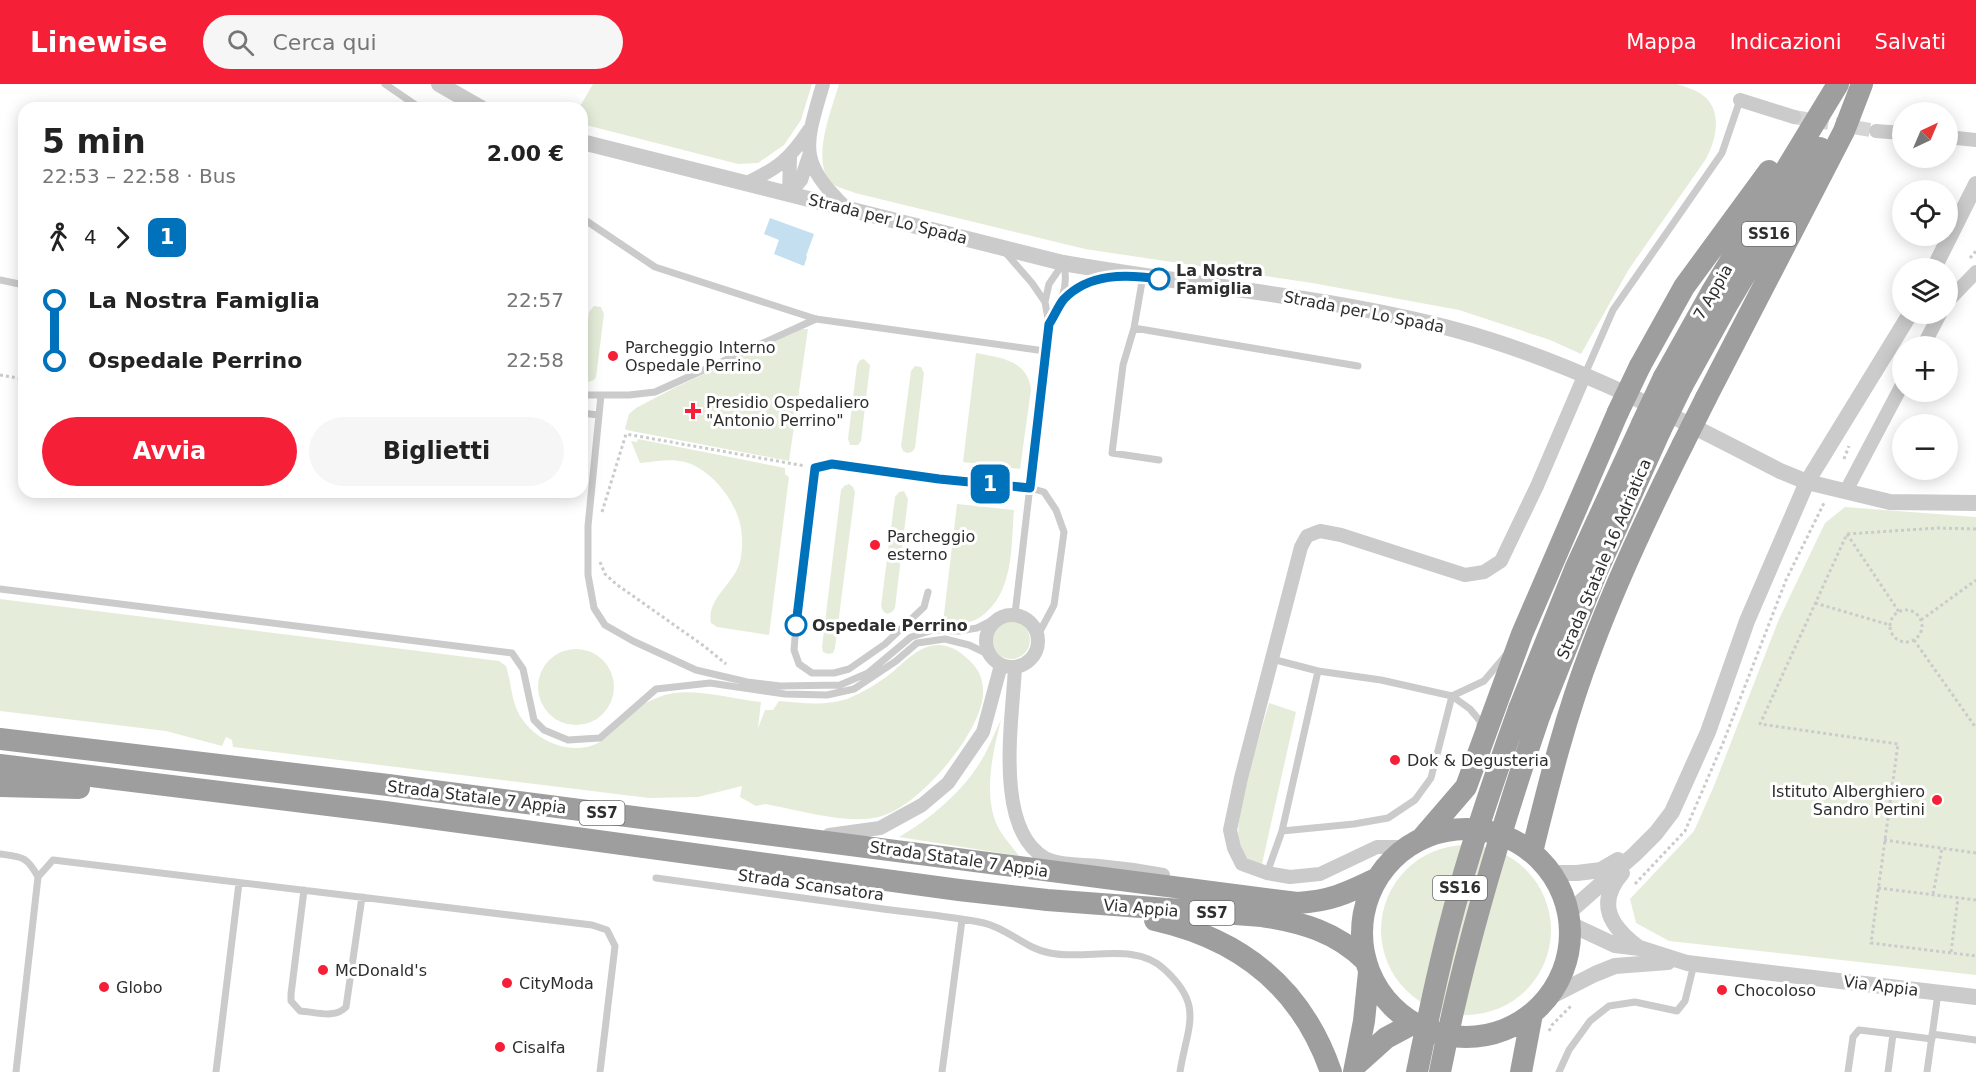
<!DOCTYPE html>
<html lang="it">
<meta charset="utf-8">
<style>
body{margin:0;font-family:"DejaVu Sans",sans-serif;background:#f6f6f6;color:#222;height:100vh;display:flex;flex-direction:column;font-size:22px;white-space:nowrap}
*{box-sizing:border-box;margin:0}
p{font-size:20px;color:#767676}
.icon{flex:none;width:33px;height:33px;fill:none;stroke:currentColor;stroke-width:2;stroke-linecap:round;stroke-linejoin:round}
.map{position:relative;flex:1;overflow:hidden}
.sheet{position:absolute;left:18px;top:18px;width:570px;height:396px;display:flex;flex-direction:column;background:#fff;border-radius:18px;box-shadow:0 3px 15px #0003}
.sheet>*{flex:none}
.badge{padding:0 12px;border-radius:9px;font-size:21px;line-height:39px}
.needle{width:39px;rotate:44deg}
.buttons{position:absolute;left:1892px;top:18px;display:grid;gap:12px}
.buttons a{display:grid;place-items:center;width:66px;height:66px;border-radius:50%;background:#fff;box-shadow:0 3px 15px #0003;font-size:30px}
.map>.badge{position:absolute;translate:-50% -50%;box-shadow:0 0 0 3px #fff}
.legs{display:flex;align-items:center;gap:9px;height:66px;padding:0 24px;font-size:20px}
.legs p{margin-inline-start:auto}
.head{display:flex;align-items:center;justify-content:space-between;height:102px;padding:0 24px}
h1{font-size:33px;font-weight:700;line-height:45px}
.cta{display:flex;gap:12px;margin-top:auto;padding:12px 24px}
.cta a{flex:1;height:69px;border-radius:36px;background:#f51f37;color:#fff;font-size:24px;font-weight:700;line-height:69px;text-align:center}
.cta a+a{background:#f6f6f6;color:#222}
ul{padding:0 24px;list-style:none}
li{display:flex;align-items:center;gap:21px;height:60px;font-size:22px}
li i{display:grid;place-items:center;width:9px;height:100%;margin:0 8px;background:currentColor}
li i::after{content:'';width:15px;height:15px;margin:-8px;border:4px solid;border-radius:50%;background:#fff}
li p{margin-inline-start:auto}
li:first-child i{background:linear-gradient(#0000 50%,currentColor 0)}
li:last-child i{background:linear-gradient(currentColor 50%,#0000 0)}
header{display:flex;align-items:center;gap:36px;box-sizing:border-box;height:84px;padding:0 30px;background:#f51f37;color:#fff}
header strong{font-size:28px}
nav{display:flex;gap:33px;margin-inline-start:auto;font-size:21px}
.search{width:420px;height:54px;background:#f6f6f6;display:flex;align-items:center;gap:15px;box-sizing:border-box;padding:0 21px;border-radius:33px;color:#767676;font-size:22px}
.map>svg:first-child{display:block}
.green{fill:#e5edda}
.water{fill:#c4dfef}
.lines{fill:none;stroke-linecap:round;stroke-linejoin:round}
.minor-tunnel{stroke:#d5d5d5;stroke-width:14;stroke-dasharray:14 7;stroke-linecap:butt}
.path{stroke:#cbcbcb;stroke-width:3;stroke-dasharray:3 3;stroke-linecap:butt}
.service{stroke:#cbcbcb;stroke-width:7}
.minor{stroke:#cbcbcb;stroke-width:14}
.tertiary{stroke:#cbcbcb;stroke-width:16}
.trunk{stroke:#9e9e9e;stroke-width:22}
.trunk-bridge{stroke:#9e9e9e;stroke-width:22}
.line-1-casing{stroke:#fff;stroke-width:14}
.line-1{stroke:#0072bc;stroke-width:9}
.stop-1-dot{fill:#fff;stroke:#0072bc;stroke-width:3}
.poi-dot{fill:#f51f37;stroke:#fff;stroke-width:2}
.labels{text-anchor:middle;dominant-baseline:central;stroke-width:6;stroke-linejoin:round;paint-order:stroke}
.shield{fill:#fff;stroke:#6d6d6d;stroke-width:1.5}
.shield-label{font-size:15px;font-weight:bold;fill:#2e2e2e}
.street-label{font-size:16px;fill:#2e2e2e;stroke:#fff}
.stop-label{font-size:16px;font-weight:bold;fill:#2e2e2e;stroke:#fff;text-anchor:start}
.poi-label{font-size:16px;fill:#2e2e2e;stroke:#fff;text-anchor:start}
</style>
<header>
<strong>Linewise</strong>
<div class="search"><svg class="icon" aria-label="search" viewBox="0 0 24 24"><circle cx="10" cy="10" r="6"/><path d="M15 15l6 6"/></svg>Cerca qui</div>
<nav><a>Mappa</a><a>Indicazioni</a><a>Salvati</a></nav>
</header>
<div class="map">
<svg width="1976" height="988" viewBox="0 0 1976 988">
<rect width="100%" height="100%" fill="#fff"/>
<path class="green" d="M593 0H812L801 36 784 61 758 79 738 80 582 40V24H579Z
M839 0H1677C1685 3 1697 6 1704 12 1723 28 1716 56 1706 75L1629 185 1581 270 1550 256 1459 226 1312 199 1085 165 855 109C849 106 838 104 833 100 809 80 832 25 839 0Z
M594 222 601 223 604 230 596 293 594 296 588 298 582 293V287L589 228Z
M802 245H808L789 377 626 346 625 344 629 330 636 324 676 303Z
M976 269C1001 274 1028 276 1031 306L1020 385 963 378Z
M864 275 870 281 861 357 858 361H850L848 355 857 281 860 276Z
M915 282 921 283 924 289 915 364 912 368 907 369 903 367 901 362 911 287Z
M638 355 785 384V390L789 393 769 551 717 543 711 539C706 515 734 500 740 478 743 465 743 445 738 433 731 411 708 384 685 378 668 374 656 378 640 379L631 357 637 358Z
M849 400 853 403 855 408 835 564 833 569 828 570 823 568 822 563 841 406 844 402Z
M904 407 908 415 895 524 892 528 887 530 883 527 881 522 895 413 899 408Z
M957 420 1014 426C1011 464 1014 511 979 534 968 540 955 542 943 539Z
M1845 423 1976 433V891L1669 857 1636 839 1630 815 1694 747 1714 702 1779 535 1825 439Z
M0 515 499 577 506 582C511 597 511 612 517 626 530 656 574 676 603 656 614 648 621 635 632 627 641 621 658 612 669 610 696 604 733 615 761 618L758 644 765 626H773L779 617C802 619 825 622 847 615 862 609 877 600 890 590 906 577 925 554 949 563 957 565 965 572 971 578 980 587 984 598 983 611 980 650 920 721 882 732 851 742 798 726 765 720L756 722 740 713 742 702 698 713 649 714 233 663 232 656 226 653 222 662 166 647 0 627Z
M992 556a19 19 0 1 1 38 0a19 19 0 1 1-38 0Z
M538 603a38 38 0 1 1 76 0a38 38 0 1 1-76 0Z
M1269 619 1296 628 1262 780C1250 778 1242 773 1239 761 1233 730 1260 652 1269 619Z
M1001 636C993 668 983 709 997 741 1002 752 1012 762 1019 772L899 753C933 733 966 705 985 670 991 659 995 647 1001 636Z
M1381 846a85 85 0 1 1 170 0a85 85 0 1 1-170 0Z"/>
<path class="water" d="M770 134 814 150 806 172 807 173 804 182 774 170 779 156 764 150Z"/>
<g class="lines">
<path class="minor-tunnel" d="M1794 33 1876 47"/>
<path class="path" d="M1970 174 1976 167
M0 291 24 295
M1844 375 1849 362
M602 428 626 350 805 382
M1976 445 1937 444 1847 450 1760 640 1898 660 1871 859 1976 872
M1847 450 1899 528
M600 478 605 490 616 500 704 562 726 580
M1815 519 1890 541
M1890 542a16 16 0 1 1 32 0a16 16 0 1 1-32 0Z
M1921 536 1976 496
M1914 556 1976 644
M1884 756 1976 769
M1635 800 1685 747 1723 659 1786 496 1825 417
M1878 804 1976 816
M1933 810 1942 764
M1951 868 1958 814
M1549 947 1552 941 1572 921"/>
<path class="service" d="M385 0 420 24
M582 134 655 183 816 235 1045 267
M1005 168 1032 199 1045 218 1049 240 1015 530
M1143 192 1134 244 1358 282
M0 196 24 201
M1063 216C1081 202 1091 196 1114 193
M1045 218 1049 200 1062 181
M1049 240C1060 221 1069 204 1064 181
M1134 244 1123 281 1112 369 1159 376
M1585 290 1613 226 1722 69 1740 16
M582 311H629L655 308 816 235
M601 311 588 442V491L594 524 605 541 633 557 696 586 747 598 780 602 840 601 868 589 911 553 933 546 959 547 977 544 999 533
M582 329 598 331
M0 505 512 569 523 585 534 636 544 646 568 656 600 654 656 605 710 599 785 610 827 611 854 605 896 577 917 559 945 555 969 561 990 571
M928 508 924 523 885 560 849 585 834 589H812L799 580 794 566 796 542 815 384 832 380 939 395 1030 404 1044 408 1056 426 1064 448 1054 521 1038 551
M1272 575 1318 587 1282 747 1354 740 1388 734 1415 716 1431 694 1452 612
M1318 587 1381 596 1452 612 1470 625 1480 637V643
M1452 612 1484 597 1506 571
M0 770C22 773 27 772 38 793
M1267 789 1282 747
M656 794C729 804 803 814 876 824 912 829 949 832 984 839 1007 844 1026 865 1050 869 1085 877 1135 857 1164 885 1205 922 1187 942 1180 988
M304 806 291 910V917L300 927C316 928 335 935 346 923L362 813
M1932 950 1976 956
M16 988 38 793 53 776 592 841 607 846 615 862 600 988
M216 988 239 799
M942 988 962 836
M1559 988 1569 966 1590 937 1609 922 1635 918 1677 927 1685 917 1694 880
M1848 988 1853 953 1859 946 1893 950
M1888 988 1893 950 1932 955
M1927 988 1938 909"/>
<path class="minor" d="M823 0C805 63 797 76 847 125
M1740 16 1794 33
M1876 47 1902 49
M1947 53 1976 56
M747 99C778 84 790 75 809 46
M789 110 801 96 809 72
M789 110 790 73
M1947 218 1976 188
M1923 262 1940 230
M1846 407 1902 301
M986 557a26 26 0 1 1 52 0a26 26 0 1 1-52 0Z
M1015 583C1013 633 993 744 1045 774 1058 782 1084 780 1099 782 1121 784 1142 787 1163 791
M829 751 880 744 922 721 948 699 983 648 1001 581
M1406 763H1377L1320 790 1290 793 1267 789 1242 780 1234 764 1230 746 1241 694 1301 463 1307 452 1320 447 1341 451 1465 491 1484 488 1501 477 1537 402 1585 290"/>
<path class="tertiary" d="M439 0 481 24
M582 58 1063 179C1194 202 1328 212 1456 246 1571 277 1675 333 1780 387L1807 398 1890 418 1976 419
M1934 184 1976 100
M1551 789H1577L1601 786 1618 776
M1622 789C1595 820 1611 843 1639 864
M1568 829 1635 770 1656 749 1672 728 1708 648 1747 537 1807 398 1910 230
M1570 840 1615 861 1640 864 1687 879 1976 913
M1548 914 1595 890 1615 882 1668 878"/>
<path class="trunk" d="M1640 282 1684 203 1769 87
M1664 293 1711 209 1838 0
M1682 302 1727 221 1820 64
M1706 314 1844 47 1862 0
M1519 625 1576 483 1642 340
M1540 630 1597 487 1660 347
M0 655 388 701 1297 819C1331 817 1347 809 1376 795
M0 681 385 728 959 806 1047 816 1262 832C1302 838 1336 848 1366 877
M0 702 79 704
M1362 849a104 104 0 1 1 208 0a104 104 0 1 1-208 0Z
M1423 753 1466 703 1522 550 1618 328
M1532 768C1549 699 1566 630 1592 563 1618 493 1650 426 1683 360
M1155 836C1241 855 1302 904 1331 988
M1356 981 1386 954 1414 939
M1354 988 1364 937 1369 888
M1521 988 1532 930"/>
<path class="trunk-bridge" d="M1618 328 1640 282
M1642 340 1664 293
M1660 347 1682 302
M1683 360 1706 314
M1417 988C1430 925 1443 862 1461 800 1478 741 1498 683 1519 625
M1440 988C1464 866 1500 747 1540 630"/>
</g>
<g class="lines">
<g class="line-1-casing">
<path id="line-1" d="M796 541 815 384 832 380 939 395 1030 404 1049 240C1054 233 1058 222 1064 215 1089 189 1126 190 1159 195"/>
</g>
<use href="#line-1" class="line-1"/>
</g>
<g class="stop-1-dot">
<circle cx="1159" cy="195" r="10"/>
<circle cx="796" cy="541" r="10"/>
</g>
<g class="poi-dot">
<circle cx="613" cy="272" r="6"/>
<path d="M690 318h6v6h6v6h-6v6h-6v-6h-6v-6h6z"/>
<circle cx="875" cy="461" r="6"/>
<circle cx="1395" cy="676" r="6"/>
<circle cx="1937" cy="716" r="6"/>
<circle cx="323" cy="886" r="6"/>
<circle cx="507" cy="899" r="6"/>
<circle cx="104" cy="903" r="6"/>
<circle cx="1722" cy="906" r="6"/>
<circle cx="500" cy="963" r="6"/>
</g>
<g class="labels">
<g class="shield">
<rect x="1742" y="138" width="54" height="24" rx="4.5"/>
<rect x="579.5" y="717" width="45" height="24" rx="4.5"/>
<rect x="1433" y="792" width="54" height="24" rx="4.5"/>
<rect x="1189.5" y="817" width="45" height="24" rx="4.5"/>
</g>
<g class="shield-label">
<text x="1769" y="150">SS16</text>
<text x="602" y="729">SS7</text>
<text x="1460" y="804">SS16</text>
<text x="1212" y="829">SS7</text>
</g>
<g class="street-label">
<text transform="translate(888 135) rotate(14)">Strada per Lo Spada</text>
<text transform="translate(1713 208) rotate(-60)">7 Appia</text>
<text transform="translate(1364 228) rotate(11)">Strada per Lo Spada</text>
<text transform="translate(1604 475) rotate(-67)">Strada Statale 16 Adriatica</text>
<text transform="translate(477 713) rotate(7)">Strada Statale 7 Appia</text>
<text transform="translate(959 775) rotate(8)">Strada Statale 7 Appia</text>
<text transform="translate(811 801) rotate(8)">Strada Scansatora</text>
<text transform="translate(1141 824) rotate(5)">Via Appia</text>
<text transform="translate(1881 902) rotate(7)">Via Appia</text>
</g>
<g class="stop-label">
<text x="1176" y="186">La Nostra<tspan x="1176" dy="18">Famiglia</tspan></text>
<text x="812" y="541">Ospedale Perrino</text>
</g>
<g class="poi-label">
<text x="625" y="263">Parcheggio Interno<tspan x="625" dy="18">Ospedale Perrino</tspan></text>
<text x="706" y="318">Presidio Ospedaliero<tspan x="706" dy="18">"Antonio Perrino"</tspan></text>
<text x="887" y="452">Parcheggio<tspan x="887" dy="18">esterno</tspan></text>
<text x="1407" y="676">Dok &amp; Degusteria</text>
<text x="1925" y="707" text-anchor="end">Istituto Alberghiero<tspan x="1925" dy="18">Sandro Pertini</tspan></text>
<text x="335" y="886">McDonald's</text>
<text x="519" y="899">CityModa</text>
<text x="116" y="903">Globo</text>
<text x="1734" y="906">Chocoloso</text>
<text x="512" y="963">Cisalfa</text>
</g>
</g>
</svg>
<div class="buttons">
<a><svg class="needle" viewBox="-14 -14 28 28"><path d="M0-13l5 13h-10z" fill="#e53935"/><path d="M0 13l5-13h-10z" fill="#767676"/></svg></a>
<a><svg class="icon" aria-label="locate" viewBox="0 0 24 24"><circle cx="12" cy="12" r="6"/><path d="M12 2v4M12 18v4M2 12h4M18 12h4"/></svg></a>
<a><svg class="icon" aria-label="layers" viewBox="0 0 24 24"><path d="M12 4l9 5-9 5-9-5zM3 14l9 5 9-5"/></svg></a>
<a>+</a>
<a>−</a>
</div>
<b class="badge" style="left:990px;top:400px;background:#0072bc;color:#fff">1</b>
<section class="sheet">
<div class="head"><div><h1>5 min</h1><p>22:53 – 22:58 · Bus</p></div><b>2.00 €</b></div>
<div class="legs"><svg class="icon" aria-label="walk" viewBox="0 0 24 24"><circle cx="13" cy="4" r="2"/><path d="M13 8l-2 6 4 7M11 14l-3 7M7 12l3-4h3l4 4"/></svg>4<svg class="icon" aria-label="forward" viewBox="0 0 24 24"><path d="M9 5l7 7-7 7"/></svg><b class="badge" style="background:#0072bc;color:#fff">1</b></div>
<ul>
<li><i style="color:#0072bc"></i><b>La Nostra Famiglia</b><p>22:57</p></li>
<li><i style="color:#0072bc"></i><b>Ospedale Perrino</b><p>22:58</p></li>
</ul>
<div class="cta"><a>Avvia</a><a>Biglietti</a></div>
</section>
</div>
